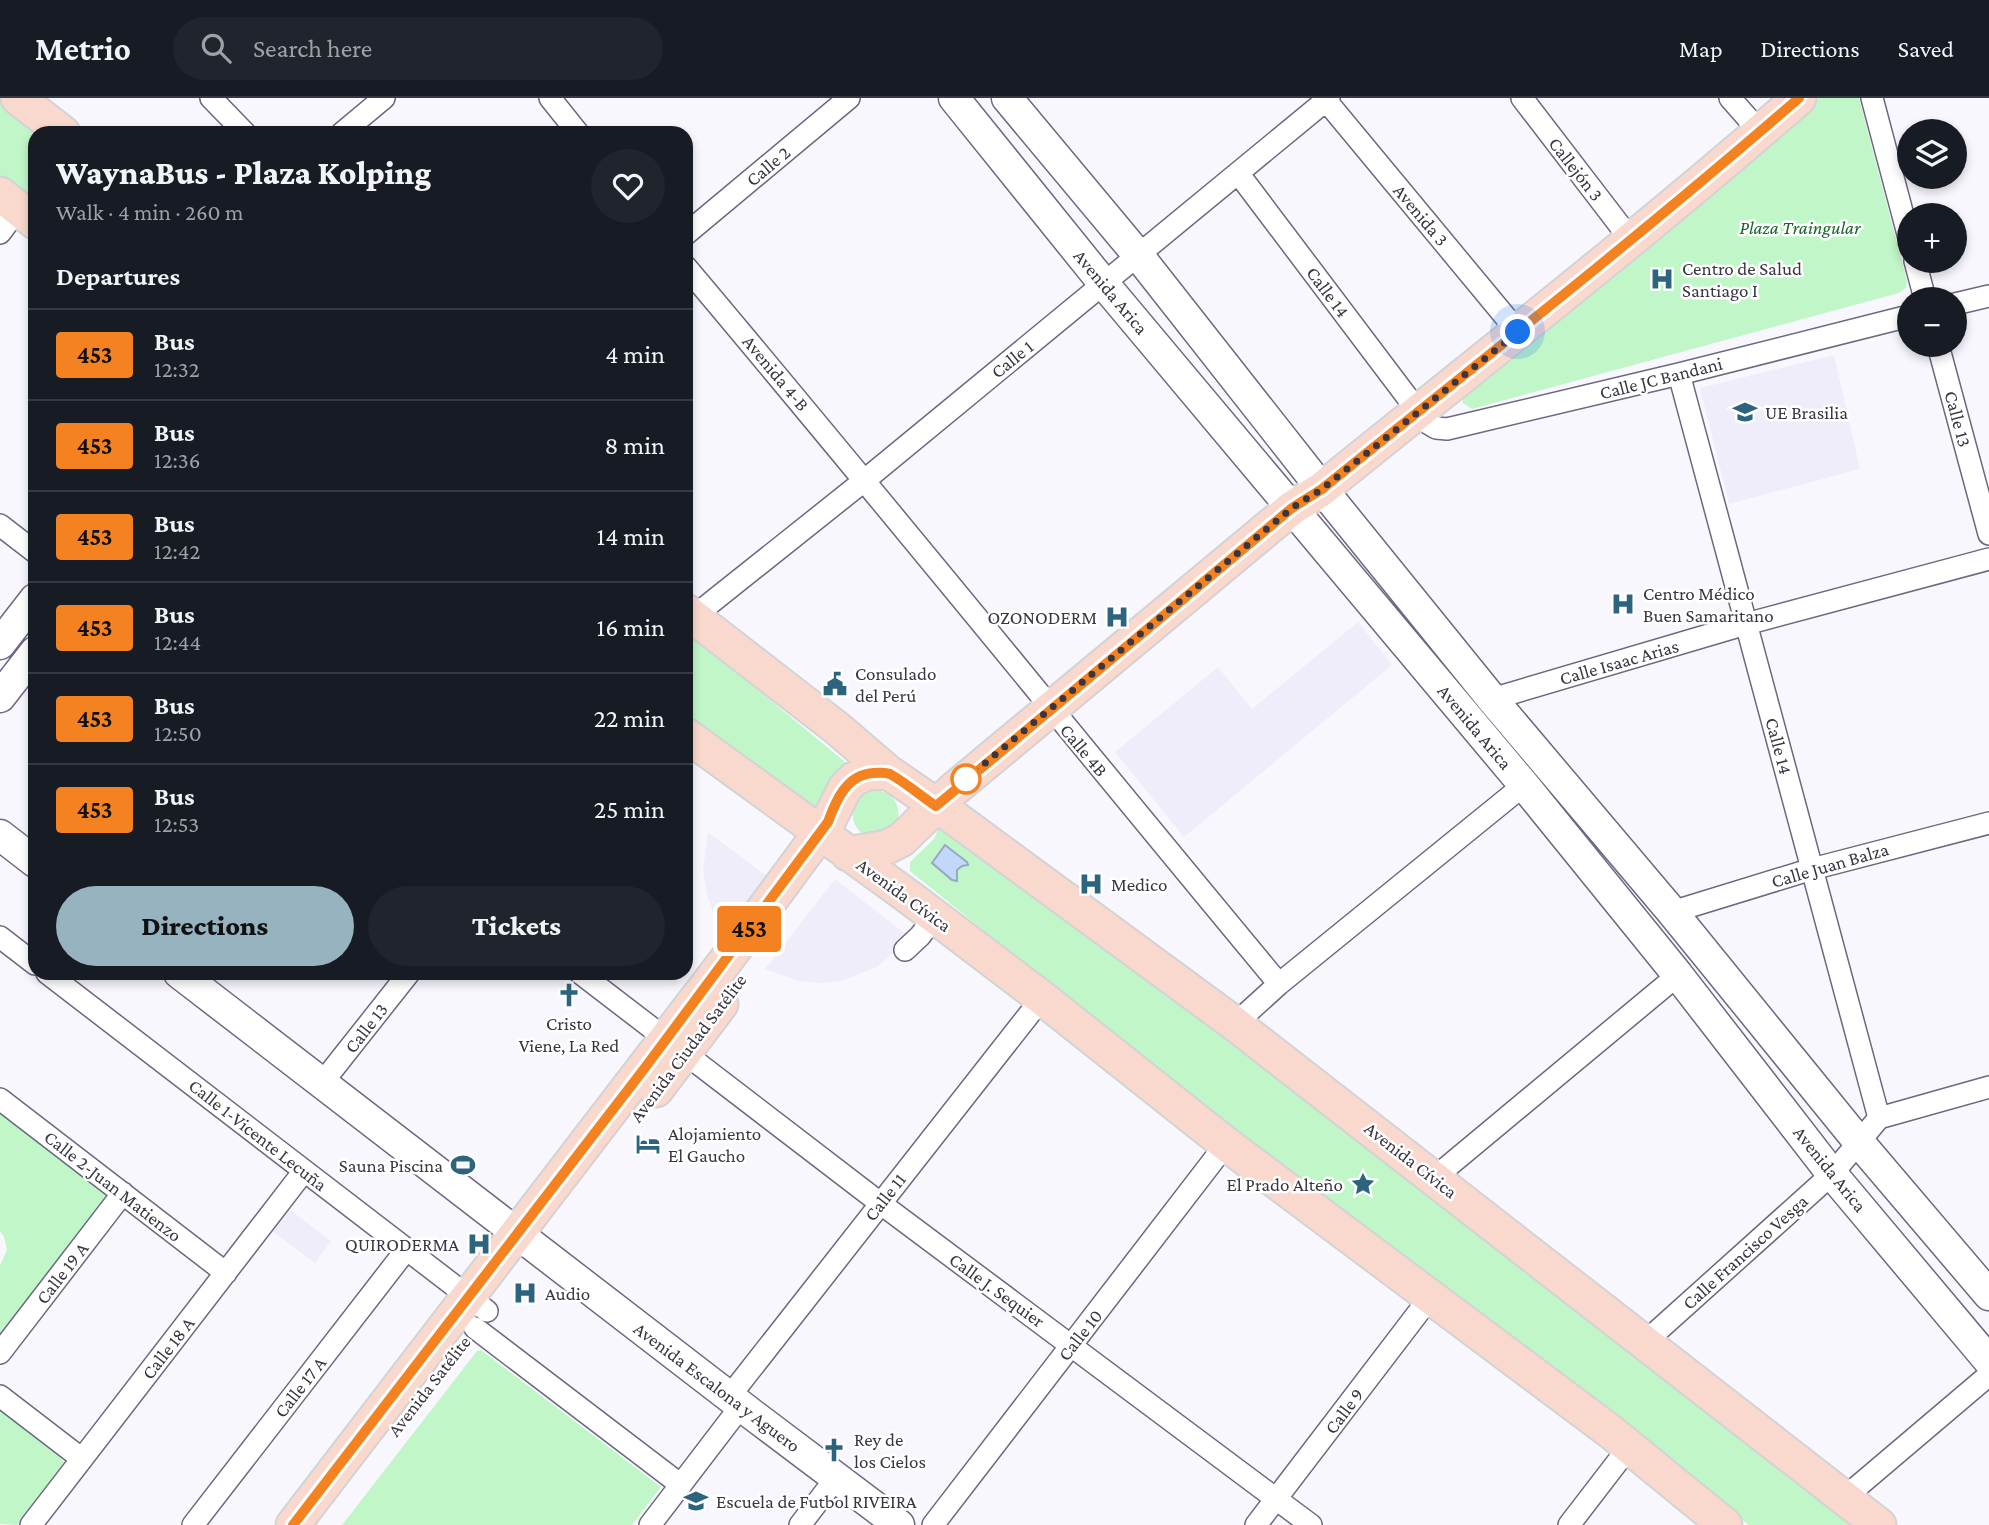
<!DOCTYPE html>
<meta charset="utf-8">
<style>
body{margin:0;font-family:"Crimson Pro",serif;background:#20242c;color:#f1f3f6;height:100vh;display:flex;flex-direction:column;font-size:26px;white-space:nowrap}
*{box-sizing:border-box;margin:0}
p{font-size:23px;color:#9ea1a6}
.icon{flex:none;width:38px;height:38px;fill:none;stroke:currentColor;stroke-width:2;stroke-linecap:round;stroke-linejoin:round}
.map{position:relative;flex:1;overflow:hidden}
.details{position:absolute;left:28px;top:28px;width:665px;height:854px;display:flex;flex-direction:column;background:#171b24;border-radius:21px;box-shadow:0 4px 10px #0003}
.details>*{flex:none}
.badge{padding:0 14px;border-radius:5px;font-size:24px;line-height:46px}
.controls{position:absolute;left:1897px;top:21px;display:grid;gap:14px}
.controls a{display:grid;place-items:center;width:70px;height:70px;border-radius:50%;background:#171b24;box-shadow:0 4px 10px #0003;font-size:35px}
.you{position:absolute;width:35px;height:35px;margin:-18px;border:5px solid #fff;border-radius:50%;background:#1a73e8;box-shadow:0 0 0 10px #1a73e833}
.map>.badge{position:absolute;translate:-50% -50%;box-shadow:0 0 0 4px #fff}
h2{padding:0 28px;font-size:26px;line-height:63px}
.round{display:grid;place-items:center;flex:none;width:74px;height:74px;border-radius:37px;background:#20242c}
.summary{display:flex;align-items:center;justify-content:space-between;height:119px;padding:0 28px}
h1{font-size:33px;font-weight:800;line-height:52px}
.cta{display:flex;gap:14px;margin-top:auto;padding:14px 28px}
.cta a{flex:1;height:80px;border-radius:42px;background:#98b3c0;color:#111;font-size:28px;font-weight:800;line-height:80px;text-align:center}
.cta a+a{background:#20242c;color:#f1f3f6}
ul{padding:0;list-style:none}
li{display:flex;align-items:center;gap:21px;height:91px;padding:0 28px;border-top:2px solid #363941}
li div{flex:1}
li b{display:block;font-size:26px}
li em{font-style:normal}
li .badge{min-width:77px;font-weight:700;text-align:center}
header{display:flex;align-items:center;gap:42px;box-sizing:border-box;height:98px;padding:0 35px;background:#171b24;border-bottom:2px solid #363941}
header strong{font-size:33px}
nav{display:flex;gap:38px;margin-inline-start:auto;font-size:24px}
.search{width:490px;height:63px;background:#20242c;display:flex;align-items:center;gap:18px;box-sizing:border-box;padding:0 24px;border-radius:38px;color:#9ea1a6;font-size:26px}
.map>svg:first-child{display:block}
.built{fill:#f0edfb}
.green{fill:#c1f7c8}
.water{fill:#c1d8f9;stroke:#98a7c2;stroke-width:2}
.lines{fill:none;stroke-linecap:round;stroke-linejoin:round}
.street-casing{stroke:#6d6780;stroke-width:24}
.secondary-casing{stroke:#6d6780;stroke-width:33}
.primary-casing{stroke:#d3d3d5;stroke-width:37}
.street{stroke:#fff;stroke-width:21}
.secondary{stroke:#fff;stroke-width:30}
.primary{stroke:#f9d9cd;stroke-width:33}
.line-casing{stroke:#fff;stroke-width:16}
.line{stroke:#f58220;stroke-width:10}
.walk{stroke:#393641;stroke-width:7;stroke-dasharray:0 12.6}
.stop-dot{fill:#fff;stroke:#f58220;stroke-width:3.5}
.labels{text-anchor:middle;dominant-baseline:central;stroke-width:5;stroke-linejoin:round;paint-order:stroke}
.street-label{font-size:19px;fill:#393641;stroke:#fff}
.park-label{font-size:19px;font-style:italic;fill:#14632a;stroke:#fff}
.poi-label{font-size:19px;fill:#393641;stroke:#fff;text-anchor:start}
</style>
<header>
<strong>Metrio</strong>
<div class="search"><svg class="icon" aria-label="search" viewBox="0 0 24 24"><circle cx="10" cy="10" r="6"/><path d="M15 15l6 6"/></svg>Search here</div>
<nav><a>Map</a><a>Directions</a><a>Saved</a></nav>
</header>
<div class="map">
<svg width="1989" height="1427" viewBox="0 0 1989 1427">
<rect width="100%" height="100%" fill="#f8f7fd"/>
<path class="built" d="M1834 257 1860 371 1729 406 1700 290Z
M1358 524 1392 567 1184 739 1115 654 1218 569 1252 611Z
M708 734 768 779 725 837 718 827 707 797 703 773Z
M835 781 907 837V843L877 869 841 883 822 885 798 883 765 871Z
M289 1111 331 1143 315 1165 272 1133Z"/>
<path class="green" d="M1816 0H1859L1907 183 1906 190 1899 195 1472 311 1463 305 1461 292Z
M0 4 39 35H35V119L0 91Z
M686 533 844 663 847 667 818 711 814 714 686 622Z
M872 692C895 692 905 712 894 731L865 738C846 724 849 699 872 692Z
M951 726 1861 1427H1749L1491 1225 1191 1000 910 773V764L934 741 939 729Z
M0 1010 110 1097 0 1243V1167L7 1152 4 1139 0 1133Z
M481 1252 661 1389 632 1427H342L477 1253Z
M0 1313 60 1359 64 1365 17 1427 0 1426Z"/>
<path class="water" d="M945 747 967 764 968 767 962 768 957 772V783L952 782 932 765Z"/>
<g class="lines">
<g class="street-casing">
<path id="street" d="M211 0 245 35
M550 0 578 35
M1324 0 1518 234
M1522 0 1631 142
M1730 0 1760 34
M1872 0 1909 140
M342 35 384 0
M1238 75 1426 324 1436 330 1447 331 1679 276 1909 218
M0 135 19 110
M686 136 849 0
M1915 163 1925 201
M686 169C886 406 1081 648 1279 886
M1955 206 1989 198
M1938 247 1989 436
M1679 276 1879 1020
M0 427 35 454
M693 519 865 382 1329 0
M1492 601 1746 526 1989 461
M1672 814 1812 771 1989 725
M0 839 35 866
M905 852 920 838 935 818
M47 875 487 1213
M580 875 880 1105 1311 1427
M1235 926 1279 886 1524 687
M322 985 409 875
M0 1001 226 1175
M1434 1080 1678 877
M475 1230 681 1387
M1644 1245 1832 1076 1879 1020 1989 989
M0 1255 123 1095
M0 1298 82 1361
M729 1299 1042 900
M1844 1400 1989 1277
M31 1427 304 1073
M193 1427 406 1152
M650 1427 741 1308
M800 1427 836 1380
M933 1427 1226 1046
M1256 1427 1431 1198
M1569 1427 1629 1349"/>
</g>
<g class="secondary-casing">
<path id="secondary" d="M954 0 1104 186 1524 687 1678 877 1832 1076 1989 1263
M1007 0 1138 157 1322 391 1492 601 1672 814 1858 1043 1989 1197
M0 546 35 501
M0 599 35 554
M0 737 35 764
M179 875 753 1317 899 1427"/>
</g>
<g class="primary-casing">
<path id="primary" d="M18 0 63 35
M0 96 35 124
M686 513 838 631 888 674 952 718 1235 926 1879 1427
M686 637 913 802 1042 900 1226 1046 1611 1334 1725 1427
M848 756 887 749 901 742 953 692 1292 410 1322 391C1482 262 1644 135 1799 0
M656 992 721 906
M293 1427 724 865 828 724 845 690 854 681 867 675 888 674"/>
</g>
<use href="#street" class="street"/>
<use href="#secondary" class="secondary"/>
<use href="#primary" class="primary"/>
</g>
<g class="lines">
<g class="line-casing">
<path id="line" d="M293 1427 644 971 828 724C836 702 847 676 874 675 880 675 885 674 890 676 906 685 921 698 936 708L1292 410 1322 391C1482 262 1644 135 1799 0"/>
</g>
<use href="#line" class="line"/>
<path class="walk" d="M966 681 1292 410 1322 391 1518 234"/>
</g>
<defs>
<g id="hospital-bare" transform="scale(1.89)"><path d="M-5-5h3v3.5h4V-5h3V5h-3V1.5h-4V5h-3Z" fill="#2c647e" stroke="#fff" stroke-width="2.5" paint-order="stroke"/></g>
<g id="school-bare" transform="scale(1.89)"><path d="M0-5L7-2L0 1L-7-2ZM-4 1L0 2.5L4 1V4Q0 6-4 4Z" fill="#2c647e" stroke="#fff" stroke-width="2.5" paint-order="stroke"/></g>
<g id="civic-bare" transform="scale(1.89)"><path d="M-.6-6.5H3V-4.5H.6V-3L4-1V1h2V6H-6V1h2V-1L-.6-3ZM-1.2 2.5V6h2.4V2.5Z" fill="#2c647e" stroke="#fff" stroke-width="2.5" paint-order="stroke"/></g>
<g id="church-bare" transform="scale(1.89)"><path d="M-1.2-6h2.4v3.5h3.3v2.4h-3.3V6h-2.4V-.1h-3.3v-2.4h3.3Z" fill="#2c647e" stroke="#fff" stroke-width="2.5" paint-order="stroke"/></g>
<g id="hotel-bare" transform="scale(1.89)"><path d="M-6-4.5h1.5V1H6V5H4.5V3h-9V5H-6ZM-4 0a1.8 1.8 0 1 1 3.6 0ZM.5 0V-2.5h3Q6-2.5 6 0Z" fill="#2c647e" stroke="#fff" stroke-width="2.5" paint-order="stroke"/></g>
<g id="stadium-bare" transform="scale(1.89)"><path d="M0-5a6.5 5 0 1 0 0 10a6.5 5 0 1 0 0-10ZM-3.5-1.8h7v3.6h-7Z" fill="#2c647e" stroke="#fff" stroke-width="2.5" paint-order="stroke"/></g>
<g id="sight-bare" transform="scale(1.89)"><path d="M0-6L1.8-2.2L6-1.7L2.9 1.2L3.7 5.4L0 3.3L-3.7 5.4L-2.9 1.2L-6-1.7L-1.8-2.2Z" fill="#2c647e" stroke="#fff" stroke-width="2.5" paint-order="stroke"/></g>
<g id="university-bare" transform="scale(1.89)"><path d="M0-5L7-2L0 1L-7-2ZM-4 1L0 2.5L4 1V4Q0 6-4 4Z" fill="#2c647e" stroke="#fff" stroke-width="2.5" paint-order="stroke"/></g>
</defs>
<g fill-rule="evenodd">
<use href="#hospital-bare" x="1662" y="181"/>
<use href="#school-bare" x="1745" y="314"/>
<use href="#hospital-bare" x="1623" y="506"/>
<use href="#hospital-bare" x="1117" y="519"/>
<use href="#civic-bare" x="835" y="586"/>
<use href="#hospital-bare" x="1091" y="786"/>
<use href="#church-bare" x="569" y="897"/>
<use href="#hotel-bare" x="648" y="1046"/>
<use href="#stadium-bare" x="463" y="1067"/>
<use href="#sight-bare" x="1363" y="1086"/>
<use href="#hospital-bare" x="479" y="1146"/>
<use href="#hospital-bare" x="525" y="1195"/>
<use href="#church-bare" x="834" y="1352"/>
<use href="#university-bare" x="696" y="1403"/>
</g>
<circle class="stop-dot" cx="966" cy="681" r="14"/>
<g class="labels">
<g class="street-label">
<text transform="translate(768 68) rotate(-40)">Calle 2</text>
<text transform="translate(1576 71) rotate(52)">Callejón 3</text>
<text transform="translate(1421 117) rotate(50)">Avenida 3</text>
<text transform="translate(1111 194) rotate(50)">Avenida Arica</text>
<text transform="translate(1328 194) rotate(53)">Calle 14</text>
<text transform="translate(1012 261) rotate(-39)">Calle 1</text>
<text transform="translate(776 275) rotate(50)">Avenida 4-B</text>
<text transform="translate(1661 280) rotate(-14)">Calle JC Bandani</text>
<text transform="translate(1958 321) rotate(75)">Calle 13</text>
<text transform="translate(1619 564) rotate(-16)">Calle Isaac Arias</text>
<text transform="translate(1475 629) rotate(50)">Avenida Arica</text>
<text transform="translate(1779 648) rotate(75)">Calle 14</text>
<text transform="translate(1084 652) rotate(50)">Calle 4B</text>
<text transform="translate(1830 767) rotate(-16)">Calle Juan Balza</text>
<text transform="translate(904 797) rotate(36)">Avenida Cívica</text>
<text transform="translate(366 930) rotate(-52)">Calle 13</text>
<text transform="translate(688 950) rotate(-53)">Avenida Ciudad Satélite</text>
<text transform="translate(258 1037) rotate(38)">Calle 1-Vicente Lecuña</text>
<text transform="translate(1411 1062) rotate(38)">Avenida Cívica</text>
<text transform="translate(1830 1071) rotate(51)">Avenida Arica</text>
<text transform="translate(113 1088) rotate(38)">Calle 2-Juan Matienzo</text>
<text transform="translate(885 1099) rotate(-52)">Calle 11</text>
<text transform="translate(1745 1154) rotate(-42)">Calle Francisco Vesga</text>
<text transform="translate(62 1175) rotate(-52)">Calle 19 A</text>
<text transform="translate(997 1192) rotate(36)">Calle J. Sequier</text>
<text transform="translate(1080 1237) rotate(-52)">Calle 10</text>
<text transform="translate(168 1250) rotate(-52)">Calle 18 A</text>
<text transform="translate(429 1288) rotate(-52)">Avenida Satélite</text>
<text transform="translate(300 1289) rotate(-52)">Calle 17 A</text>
<text transform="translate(717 1289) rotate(37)">Avenida Escalona y Aguero</text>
<text transform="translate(1344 1313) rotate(-53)">Calle 9</text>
</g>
<g class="park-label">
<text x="1800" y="129">Plaza Traingular</text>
</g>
<g class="poi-label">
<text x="1682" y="170">Centro de Salud<tspan x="1682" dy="22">Santiago I</tspan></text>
<text x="1765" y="314">UE Brasilia</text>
<text x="1643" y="495">Centro Médico<tspan x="1643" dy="22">Buen Samaritano</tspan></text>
<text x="1097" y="519" text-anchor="end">OZONODERM</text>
<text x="855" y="575">Consulado<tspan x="855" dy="22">del Perú</tspan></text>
<text x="1111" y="786">Medico</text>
<text x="569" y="925" text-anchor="middle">Cristo<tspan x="569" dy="22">Viene, La Red</tspan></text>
<text x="668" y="1035">Alojamiento<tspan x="668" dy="22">El Gaucho</tspan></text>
<text x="443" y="1067" text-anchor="end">Sauna Piscina</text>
<text x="1343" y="1086" text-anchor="end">El Prado Alteño</text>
<text x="459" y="1146" text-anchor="end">QUIRODERMA</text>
<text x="545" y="1195">Audio</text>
<text x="854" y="1341">Rey de<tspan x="854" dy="22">los Cielos</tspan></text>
<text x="716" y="1403">Escuela de Futbol RIVEIRA</text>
</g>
</g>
</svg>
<div class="controls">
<a><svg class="icon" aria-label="layers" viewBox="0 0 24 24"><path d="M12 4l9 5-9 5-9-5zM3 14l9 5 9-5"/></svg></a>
<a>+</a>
<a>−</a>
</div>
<div class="you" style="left:1518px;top:234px"></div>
<b class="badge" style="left:749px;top:831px;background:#f58220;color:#111">453</b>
<section class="details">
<div class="summary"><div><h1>WaynaBus - Plaza Kolping</h1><p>Walk · 4 min · 260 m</p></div><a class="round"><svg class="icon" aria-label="heart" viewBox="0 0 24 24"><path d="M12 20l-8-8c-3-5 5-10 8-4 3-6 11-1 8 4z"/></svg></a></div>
<h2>Departures</h2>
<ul>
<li><span class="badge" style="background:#f58220;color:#111">453</span><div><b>Bus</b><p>12:32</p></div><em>4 min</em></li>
<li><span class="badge" style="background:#f58220;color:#111">453</span><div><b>Bus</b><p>12:36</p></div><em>8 min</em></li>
<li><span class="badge" style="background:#f58220;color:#111">453</span><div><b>Bus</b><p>12:42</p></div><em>14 min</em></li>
<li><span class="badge" style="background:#f58220;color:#111">453</span><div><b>Bus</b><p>12:44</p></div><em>16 min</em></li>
<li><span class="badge" style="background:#f58220;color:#111">453</span><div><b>Bus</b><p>12:50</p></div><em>22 min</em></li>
<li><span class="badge" style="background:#f58220;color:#111">453</span><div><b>Bus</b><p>12:53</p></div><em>25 min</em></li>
</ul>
<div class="cta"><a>Directions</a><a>Tickets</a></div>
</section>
</div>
